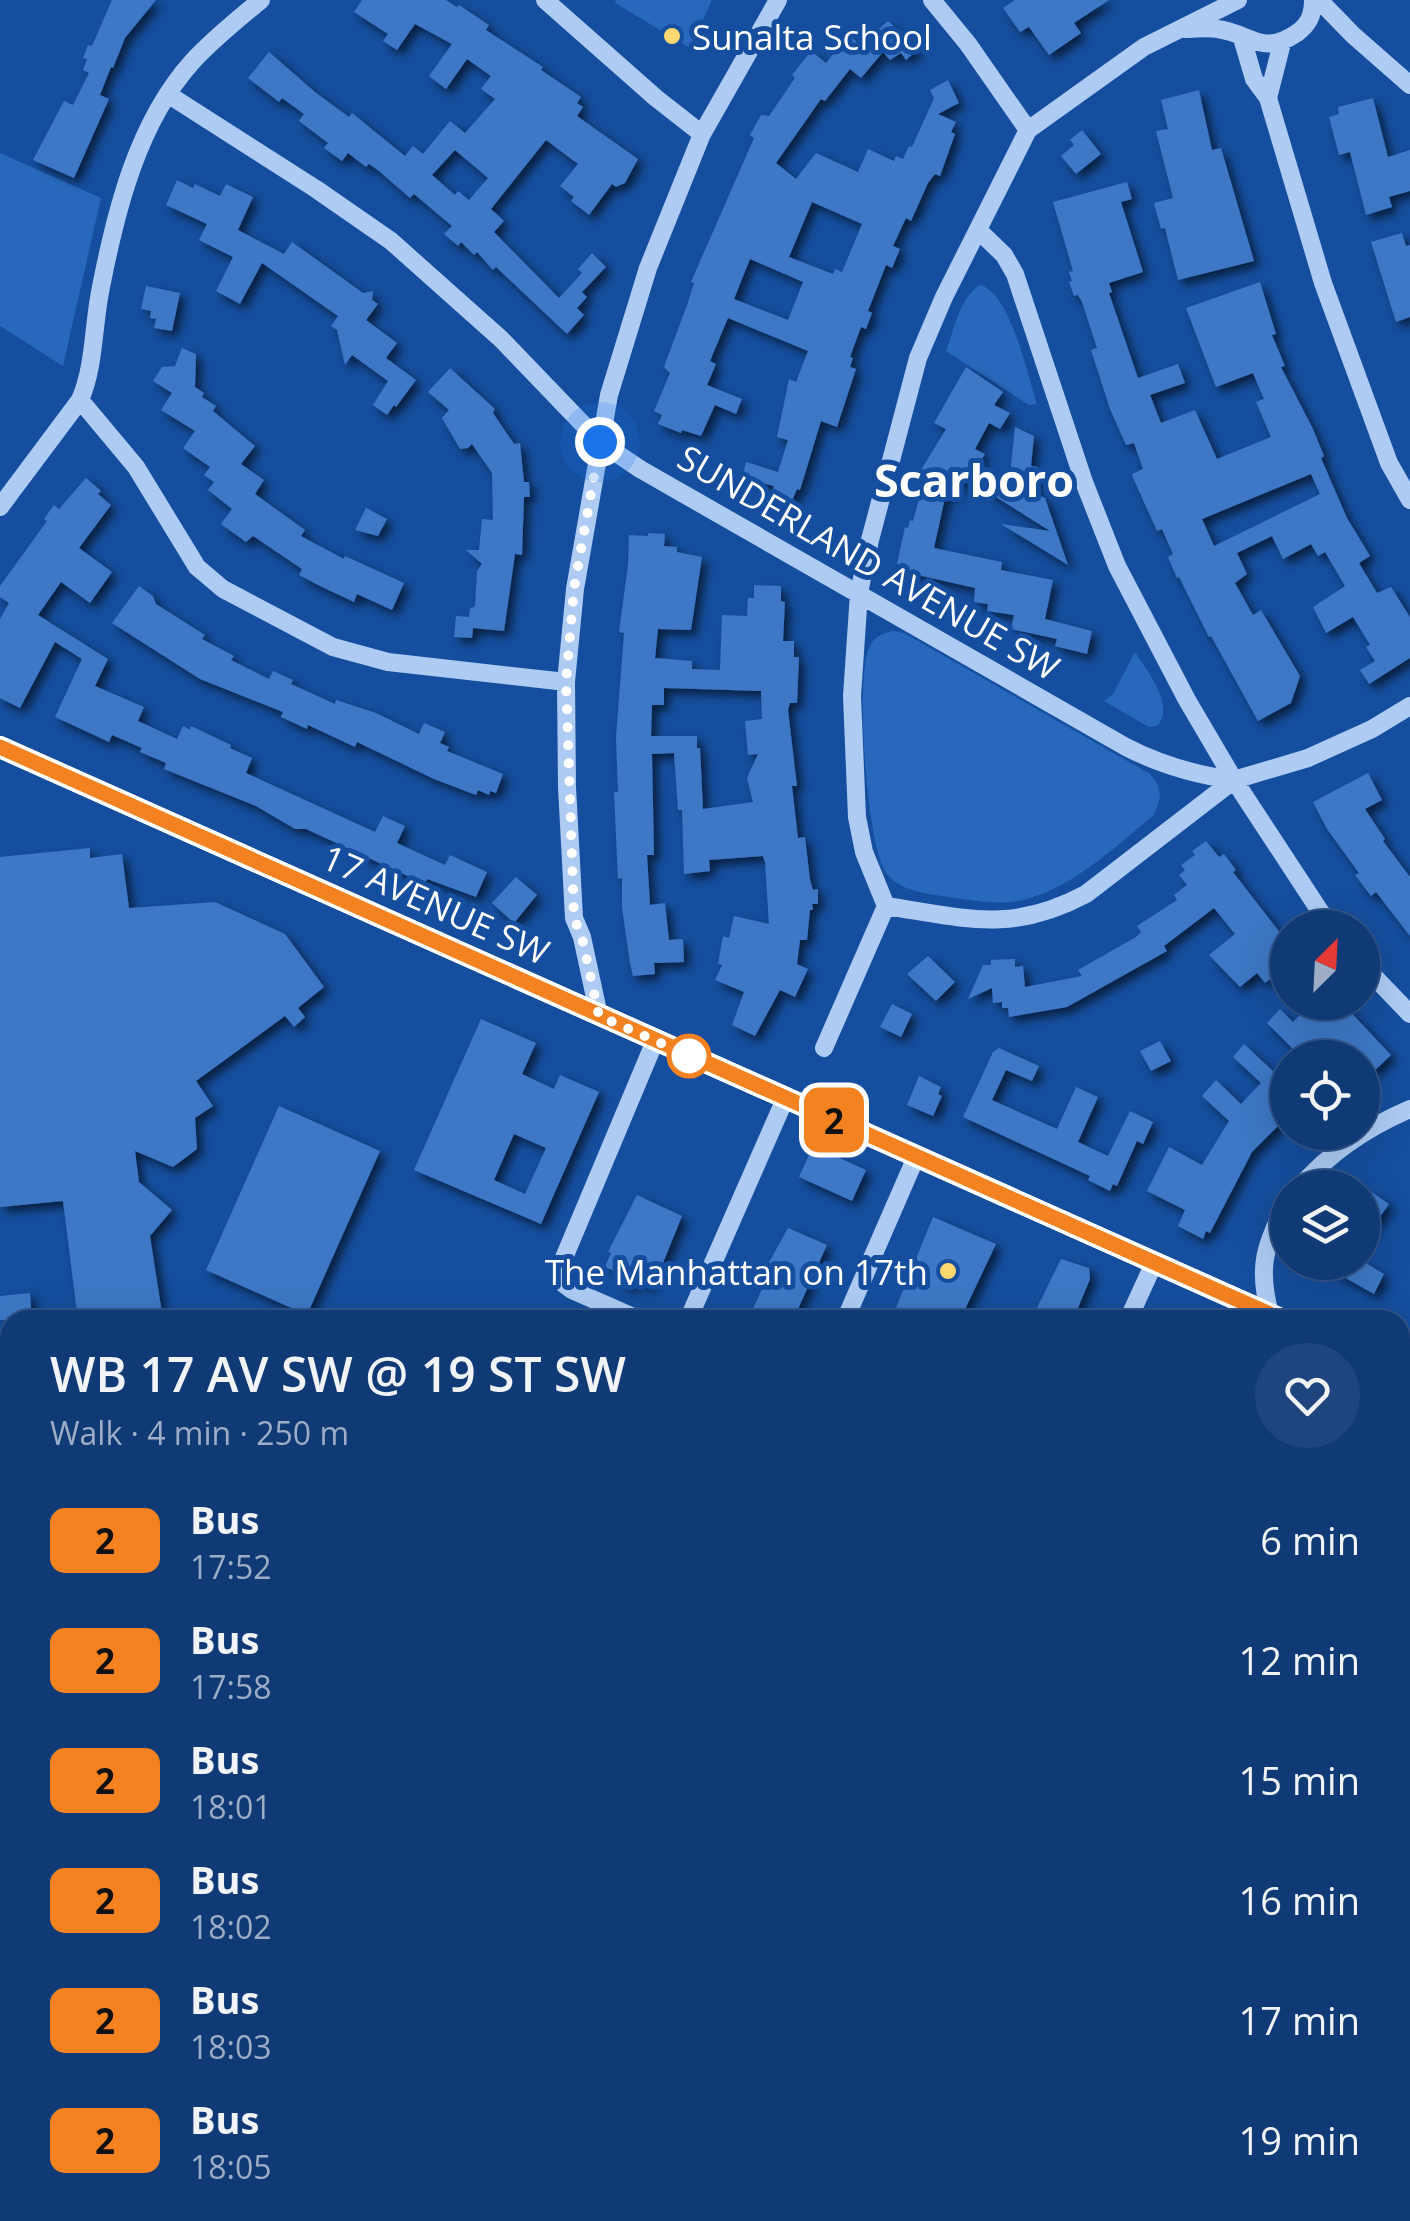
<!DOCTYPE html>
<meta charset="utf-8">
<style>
body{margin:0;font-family:"Open Sans",sans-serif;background:#1e457e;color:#f1f3f6;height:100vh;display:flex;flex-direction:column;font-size:38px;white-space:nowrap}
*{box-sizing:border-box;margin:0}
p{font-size:32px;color:#9cadc5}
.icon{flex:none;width:55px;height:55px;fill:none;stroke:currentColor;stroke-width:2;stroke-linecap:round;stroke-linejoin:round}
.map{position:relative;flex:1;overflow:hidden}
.side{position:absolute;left:0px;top:1310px;width:1410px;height:912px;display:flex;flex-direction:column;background:#103a76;border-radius:30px 30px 0 0;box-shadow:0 10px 40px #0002,0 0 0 2px #305488}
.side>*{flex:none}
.badge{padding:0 20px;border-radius:15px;font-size:35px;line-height:65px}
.needle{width:65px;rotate:24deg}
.tools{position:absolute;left:1270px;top:910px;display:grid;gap:20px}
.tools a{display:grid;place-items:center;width:110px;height:110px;border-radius:50%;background:#103a76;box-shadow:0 10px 40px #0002,0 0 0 2px #305488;font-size:50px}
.you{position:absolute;width:50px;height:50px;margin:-25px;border:8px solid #fff;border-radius:50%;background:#1a73e8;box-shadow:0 0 0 15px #1a73e833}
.map>.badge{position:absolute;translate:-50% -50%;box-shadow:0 0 0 5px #fff}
.round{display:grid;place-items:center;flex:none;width:105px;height:105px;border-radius:52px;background:#1e457e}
.summary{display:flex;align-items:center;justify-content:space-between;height:170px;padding:0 50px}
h1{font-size:48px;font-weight:600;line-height:75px}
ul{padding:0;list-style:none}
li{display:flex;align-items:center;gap:30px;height:120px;padding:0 50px}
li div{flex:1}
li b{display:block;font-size:38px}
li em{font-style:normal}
li .badge{min-width:110px;font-weight:700;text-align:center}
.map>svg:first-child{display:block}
.green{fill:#2868bc}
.building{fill:#3d77c5;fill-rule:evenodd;filter:url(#shadow)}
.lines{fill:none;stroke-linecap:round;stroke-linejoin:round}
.minor{stroke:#adcbf3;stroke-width:18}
.major{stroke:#f9fbff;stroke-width:22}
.line-casing{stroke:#fff;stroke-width:22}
.line{stroke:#f58220;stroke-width:15}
.walk{stroke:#fff;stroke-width:10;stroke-dasharray:0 18}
.poi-dot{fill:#ffd86f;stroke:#154e9e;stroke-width:4}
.stop-dot{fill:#fff;stroke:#f58220;stroke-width:5}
.labels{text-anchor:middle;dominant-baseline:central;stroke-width:10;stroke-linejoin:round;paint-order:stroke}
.poi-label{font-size:35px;fill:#fff;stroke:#154e9e;text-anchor:start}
.street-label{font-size:35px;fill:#fff;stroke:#154e9e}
.district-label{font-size:45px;font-weight:bold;fill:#fff;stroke:#154e9e}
</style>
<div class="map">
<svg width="1410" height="2221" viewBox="0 0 1410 2221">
<defs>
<filter id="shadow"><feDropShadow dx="5.5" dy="5.5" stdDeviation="5" flood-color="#0009"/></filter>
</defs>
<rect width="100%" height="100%" fill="#154e9e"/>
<path class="green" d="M616 0H712L690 48 615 3Z
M0 153 101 198 63 366 0 326Z
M980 285C1011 293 1027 375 1037 404L1029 405 946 351C954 331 960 296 980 285Z
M893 631 904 633 1150 774C1163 789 1162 799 1153 816 1113 848 1070 891 1018 901 992 906 961 898 935 895 916 892 892 887 883 867 867 835 855 680 869 648 873 637 883 633 893 631Z
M1135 652C1147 671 1176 706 1157 726L1149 727 1104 701 1113 694Z"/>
<path class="building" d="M112 0H156L125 38 113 68 111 67 100 95 109 99 74 178 33 160 64 101 73 105 89 73 83 70 87 59 83 58 88 45 92 46Z
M362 0H446L457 7 459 5 489 25 486 30 543 67 541 70 581 97 577 103 583 107 577 116 638 159 625 183 616 187 612 184 589 215 571 201 574 197 560 186 578 164 546 140 491 209 504 221 494 232 559 298 582 273 578 269 592 253 606 267 582 292 587 297 577 308 584 315 567 334 496 267 493 270 477 252 474 255 461 242 458 246 444 234 452 226 414 194 410 198 379 171 369 164 366 167 348 153 342 161 324 148 328 143 299 121 304 114 282 98 279 102 248 78 269 52 315 92 349 117 352 113 405 156 413 146 423 154 450 121 465 133 495 99 481 89 491 76 467 59 446 89 429 76 452 44 415 24 397 50 383 41 388 34 354 12ZM455 150 488 178 469 200 458 191 455 195 432 175Z
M1015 0H1109L1074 23 1081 33 1049 55 1029 27 1020 32 1003 8Z
M888 21 918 49 906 60 901 53 890 60 883 52 861 78 850 69 825 101 821 99 776 163 796 179 816 153 858 172 868 149 894 161 896 156 903 159 909 146 912 147 934 98 930 90 948 80 959 103 938 114 956 122 951 132 955 134 940 176 935 174 928 183 911 221 906 218 893 246 900 249 892 268 886 265 868 311 872 313 866 329 861 327 850 357 853 358 850 367 856 369 837 427 821 421 800 490 797 489 789 508 774 503 775 498 771 496 774 486 742 478 746 462 778 472 788 440 777 437 789 379 796 382 808 351 728 318 710 361 716 364 707 385 742 399 736 414 715 405 701 436 682 430 681 433 658 424 662 415 654 411 670 373 664 367 687 305 694 283 691 282 754 138 750 135 761 115 769 116 795 78 792 75 811 51 826 63 848 35 861 45ZM812 202 862 224 842 272 835 269 833 274 789 257ZM750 259 803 282 788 320 734 299Z
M1199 90 1212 150 1221 148 1254 261 1178 280 1165 228 1161 229 1154 203 1173 198 1156 131 1168 129 1161 100Z
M1373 98 1388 157 1410 150V191L1389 197 1392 207 1366 215 1350 152 1339 155 1329 117 1339 114 1338 107Z
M1082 130 1101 154 1076 174 1061 156 1074 145 1070 140Z
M177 180 193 188 195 184 220 196 226 184 253 197 238 230 284 254 292 242 363 293 373 291 372 300 378 304 366 320 397 343 386 358 416 380 396 407 394 405 387 415 373 405 388 381 352 355 345 365 337 330 331 326 338 316 262 263 240 304 216 291 233 257 199 240 207 224 166 205Z
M1127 182 1132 199 1121 202 1143 272 1109 283 1112 292 1109 293 1138 378 1178 364 1185 383 1150 395 1161 423 1195 410 1217 459 1271 437 1256 402 1264 399 1253 373 1216 387 1186 308 1260 282 1276 334 1272 335 1285 366 1281 367 1313 429 1324 456 1321 458 1347 518 1370 556 1359 563 1377 593 1391 587 1410 617V658L1369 684 1360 670 1375 661 1366 647 1370 645 1353 617 1326 633 1313 607 1345 586 1325 552 1318 556 1311 544 1283 559 1272 536 1237 553 1247 574 1235 583 1253 615 1261 610 1300 676 1291 703 1258 721 1211 636 1209 637 1179 577 1177 578 1168 557 1173 554 1162 529 1157 531 1134 480 1132 474 1143 469 1134 443 1126 445 1110 409 1091 350 1097 348 1082 302 1078 295 1074 296 1069 282 1072 281 1069 272 1073 271 1053 202ZM1311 474 1320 494 1214 546 1202 519Z
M1402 233 1406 246 1410 245V317L1396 322 1371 242Z
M146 286 180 293 172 331 154 328 156 319 150 318 151 311 141 309Z
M182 348 196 354 195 387 204 393 202 397 216 406 213 411 255 446 241 464 264 480 255 494 305 530 301 536 344 559 345 556 404 583 392 610 357 594 354 602 320 586 299 575 302 569 253 536 246 542 221 524 232 509 208 490 214 482 204 475 210 467 183 448 195 431 161 410 172 393 153 381 162 367 175 366Z
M966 367 1003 392 994 405 1010 413 1000 429 989 423 975 449 985 454 978 465 1009 485 1015 427 1034 436 1031 466 1038 467 1035 494 1045 498 1068 565 1001 524 1050 531 964 477 952 497 946 493 934 548 1002 562 1001 570 1053 580 1045 619 1092 631 1087 654 1055 646 1057 639 1011 629 1014 615 987 611 988 604 974 602 975 588 900 571 901 565 897 564 905 527 908 528 910 520 913 521 926 473 921 470 946 429 934 423Z
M450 368 495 409 493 413 514 444 520 443 524 482H529L530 497H524L522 555 515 554 504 631 473 628 472 638 454 637 456 616 469 617 470 609 475 606 477 571 482 564 466 550H479L482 519 493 520 492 473 472 444 468 448 460 449 442 418 449 410 428 392Z
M86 478 101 491 98 494 111 505 79 548 112 572 90 603 61 582 38 615 108 659 95 686 144 707 138 721 177 739 183 726 190 730 191 726 231 745 230 748 252 758 246 773 375 832 383 816 405 826 397 843 445 865 450 855 487 872 476 897 427 879 425 884 306 829H295L256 806 164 769 166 763 140 752 142 748 112 735 109 742 55 717 82 659 55 642 20 708 0 698V619L9 603 0 597V586L47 521 44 519 54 505 59 509Z
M366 508 387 519 378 536 355 530Z
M648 533 665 534 664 546 677 547V552L702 557 691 630 658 629 655 658 692 661V669L720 670 722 615 747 616 748 598H754V585L781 586V601L785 602 783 641H794V657H799L797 703H790L788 710 797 786H792L798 838 805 837 810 880 813 890 818 889V904H812L813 910H810L807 940H800L797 964 808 969 795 997 780 990 755 1036 732 1025 744 992 715 980 722 965 718 964 723 936 729 938 734 916 769 924 765 862 763 856 709 860 710 871 684 874 682 810H678L674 753 652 754 654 855H647L650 905 665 903 669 940 683 939 684 962 654 963 655 974 633 976 630 963 622 908V878L618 879 614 792H618L616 737 624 633 619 632 628 565 629 535 648 536ZM664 688 761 691 762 719 745 721 748 755 758 754 747 778 753 802 703 809 700 748H697V736H651L652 705H664Z
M139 586 153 596 156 604 205 635 202 639 234 656 231 660 269 679 273 671 293 680 291 684 335 704 336 700 376 713 419 734 424 723 445 732 440 743 449 747 447 751 503 774 496 793 490 791 489 795 478 790 476 795 434 779 357 742 355 747 308 725 307 729 281 717 283 712 200 679 112 623Z
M1368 773 1382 800 1365 809 1385 839 1383 841 1410 877V936L1376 892 1371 896 1355 875 1359 873 1327 829 1313 802Z
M1206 841 1219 857 1224 854 1236 870 1233 872 1288 943V964L1265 983 1257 973 1240 987 1209 955 1235 934 1214 908 1164 946 1167 951 1067 1007 1009 1017 1008 1008H1002V1002L993 1003 992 988 968 999 983 965H991V960L1015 959V967L1023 966 1025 987 1082 976 1078 970 1136 937 1141 932 1137 926 1177 900 1174 895 1187 885 1179 875 1185 870 1181 865 1195 855 1192 851Z
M90 848V858L122 854 129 908 215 902 285 934 324 987 298 1008 305 1017 294 1027 285 1016 196 1081 213 1106 195 1118 197 1149 173 1167 135 1151 139 1182 172 1210 150 1236 162 1313H156L157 1320H78L63 1201 0 1207V857Z
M516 877 537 895 514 923 492 903Z
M928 956 955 982 936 1001 907 974Z
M1313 1002H1341L1391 1055 1371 1074 1362 1065V1058H1302L1267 1023 1280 1009 1293 1022Z
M892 1004 912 1014 901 1037 880 1027Z
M481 1019 536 1043 522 1074 554 1089 560 1075 599 1092 541 1224 414 1170ZM514 1134 546 1148 525 1194 494 1180Z
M1160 1041 1171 1061 1151 1071 1140 1051Z
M1244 1044 1275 1073 1288 1060V1116L1252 1152 1210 1233 1206 1231 1203 1239 1178 1226 1185 1210 1147 1191 1169 1147 1202 1165 1229 1121 1202 1096 1216 1080 1241 1104 1261 1083 1233 1057Z
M999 1048 1039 1066 1032 1081 1006 1070 992 1100 1057 1129 1076 1087 1098 1097 1078 1142 1108 1156 1130 1111 1153 1122 1143 1144 1137 1141 1117 1186 1113 1184 1110 1191 1088 1180 1090 1176 963 1117 993 1052Z
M919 1076 941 1087 938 1094 942 1096 933 1116 907 1105Z
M279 1106 380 1151 307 1315 206 1270Z
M813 1146 866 1170 852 1201 799 1177Z
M1370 1191 1389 1204 1362 1243V1203Z
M637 1195 682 1216 659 1273 656 1272 650 1287 636 1280 632 1288 618 1281 621 1274 605 1267 611 1253 608 1252Z
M933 1217 996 1244 960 1320H891Z
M788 1228 827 1245 793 1320H760L750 1315 772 1268 767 1266Z
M1061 1259 1089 1268 1090 1279 1073 1320H1031Z
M1317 1262H1364L1384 1274 1374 1294Z
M30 1293 32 1320H0V1296Z"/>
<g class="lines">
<path class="minor" d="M545 0 656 98 702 134
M932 0 968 44 1028 130
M1319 0 1353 35 1410 85
M1185 29C1196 29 1207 27 1217 29 1251 33 1261 57 1297 33 1309 24 1313 15 1313 0
M1242 38 1254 79 1268 98 1323 283 1389 463 1410 500
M169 95 316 189 391 241 501 339 600 442 640 469 1126 747C1161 765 1195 775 1234 780
M1268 98 1282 43
M978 230 1004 255 1015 274 1084 482 1117 566 1187 700 1234 780 1331 928
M80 400 136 467 197 567 223 589 333 647 388 662 566 682
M0 507 80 400C95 366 93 324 101 287 116 210 138 122 192 62 213 39 237 20 261 0
M886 906C965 918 1011 934 1086 894L1234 780 1308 758 1372 729 1410 706
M1362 964 1410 1014
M599 1016 582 937 574 918 567 787 566 682 575 589 609 395 648 268 702 134 778 0
M824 1048 886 906 864 852 857 817 852 696 859 593 870 540 918 358 944 297 1028 130 1144 47 1238 0
M1299 1188C1329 1153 1368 1127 1410 1109
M1270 1314C1257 1267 1265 1244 1288 1201
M640 1320 572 1290 560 1281 558 1272 655 1041
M688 1320 785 1099
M845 1320 916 1157
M1128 1320 1154 1263
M0 1550 10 1551
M0 1690 10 1667
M0 1830 10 1834
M1400 1970 1410 1947
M0 2115 10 2119
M431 2212 450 2221
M796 2212 815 2221
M1148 2212 1167 2221
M294 2221 298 2212
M530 2221 534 2212
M905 2221 909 2212
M1288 2221 1292 2212"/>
<path class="major" d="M0 747 1283 1320
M1400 1371 1410 1376"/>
</g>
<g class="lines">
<g class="line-casing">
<path id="line" d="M0 747 1283 1320"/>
</g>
<use href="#line" class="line"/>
<path class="walk" d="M600 442 574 589 566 682 574 918 582 938 599 1016 699 1060 689 1056"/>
</g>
<g class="poi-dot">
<circle cx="672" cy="36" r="10"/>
<circle cx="948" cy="1271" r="10"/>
</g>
<circle class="stop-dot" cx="689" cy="1056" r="20"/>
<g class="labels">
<g class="poi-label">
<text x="692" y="36">Sunalta School</text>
<text x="928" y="1271" text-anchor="end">The Manhattan on 17th</text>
</g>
<g class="street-label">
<text transform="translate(869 562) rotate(30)">SUNDERLAND AVENUE SW</text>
<text transform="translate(436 904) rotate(24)">17 AVENUE SW</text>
</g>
<g class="district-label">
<text x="974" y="479">Scarboro</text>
</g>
</g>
</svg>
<div class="tools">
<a><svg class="needle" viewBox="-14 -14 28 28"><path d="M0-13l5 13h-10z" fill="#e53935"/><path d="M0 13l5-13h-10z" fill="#9cadc5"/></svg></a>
<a><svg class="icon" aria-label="locate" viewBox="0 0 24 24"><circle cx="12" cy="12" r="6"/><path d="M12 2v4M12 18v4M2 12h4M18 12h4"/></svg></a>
<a><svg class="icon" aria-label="layers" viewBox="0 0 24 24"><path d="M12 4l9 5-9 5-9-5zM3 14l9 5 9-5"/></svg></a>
</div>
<div class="you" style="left:600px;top:442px"></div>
<b class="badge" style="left:834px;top:1120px;background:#f58220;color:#111">2</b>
<section class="side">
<div class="summary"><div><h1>WB 17 AV SW @ 19 ST SW</h1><p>Walk · 4 min · 250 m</p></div><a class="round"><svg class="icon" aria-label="heart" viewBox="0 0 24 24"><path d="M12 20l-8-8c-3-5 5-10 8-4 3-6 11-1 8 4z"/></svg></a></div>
<ul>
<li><span class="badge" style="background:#f58220;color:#111">2</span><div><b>Bus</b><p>17:52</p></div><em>6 min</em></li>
<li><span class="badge" style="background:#f58220;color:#111">2</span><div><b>Bus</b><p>17:58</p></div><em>12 min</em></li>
<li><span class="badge" style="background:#f58220;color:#111">2</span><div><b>Bus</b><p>18:01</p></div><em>15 min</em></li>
<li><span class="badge" style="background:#f58220;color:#111">2</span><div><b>Bus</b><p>18:02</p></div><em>16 min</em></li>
<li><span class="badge" style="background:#f58220;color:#111">2</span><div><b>Bus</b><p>18:03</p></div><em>17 min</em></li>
<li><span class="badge" style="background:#f58220;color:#111">2</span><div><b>Bus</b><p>18:05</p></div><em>19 min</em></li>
</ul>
</section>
</div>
